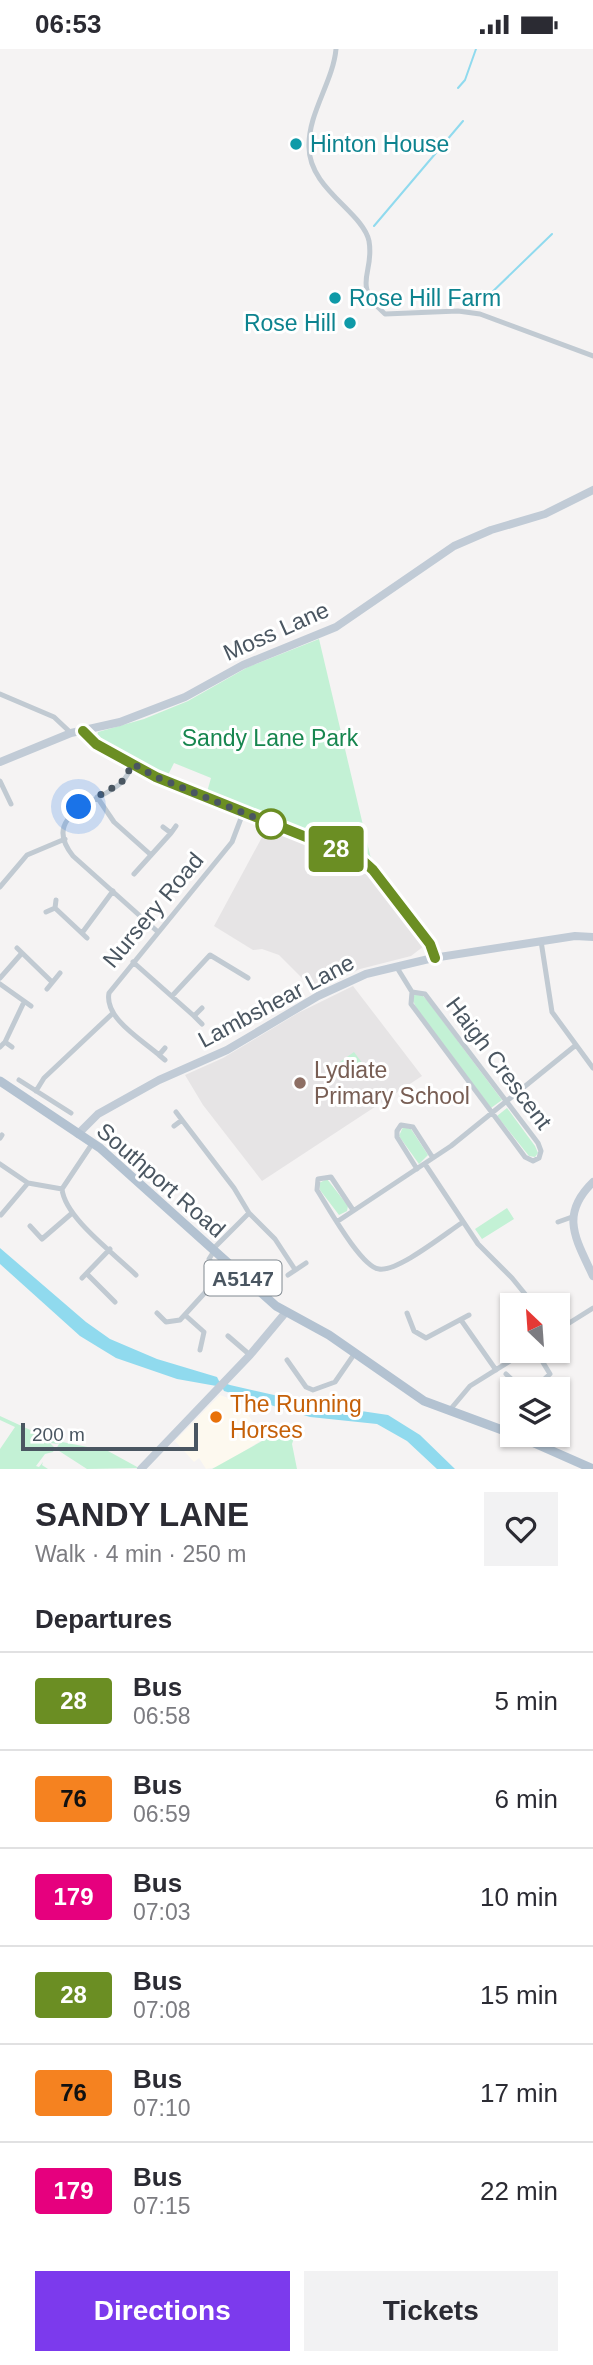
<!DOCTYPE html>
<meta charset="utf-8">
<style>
body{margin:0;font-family:Helvetica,sans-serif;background:#f2f2f3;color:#2b2b33;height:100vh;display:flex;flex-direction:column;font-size:26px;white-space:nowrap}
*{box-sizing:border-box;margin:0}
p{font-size:23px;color:#7c7c81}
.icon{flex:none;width:38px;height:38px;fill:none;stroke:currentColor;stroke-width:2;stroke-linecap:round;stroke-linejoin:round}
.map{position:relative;height:1420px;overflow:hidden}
.details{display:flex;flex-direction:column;background:#fff;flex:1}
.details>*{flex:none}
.badge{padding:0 14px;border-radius:5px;font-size:24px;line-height:46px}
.needle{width:46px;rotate:335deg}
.controls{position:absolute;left:500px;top:1244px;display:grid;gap:14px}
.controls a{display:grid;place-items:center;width:70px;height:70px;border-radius:0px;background:#fff;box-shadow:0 2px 5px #0004;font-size:35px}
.scale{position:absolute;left:21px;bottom:18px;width:177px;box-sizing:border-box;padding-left:7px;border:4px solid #4a5661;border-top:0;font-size:19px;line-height:24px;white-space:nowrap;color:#4a5661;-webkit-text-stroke:5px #fff;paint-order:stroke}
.you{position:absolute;width:35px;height:35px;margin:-18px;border:5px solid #fff;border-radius:50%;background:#1a73e8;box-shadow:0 0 0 10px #1a73e833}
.map>.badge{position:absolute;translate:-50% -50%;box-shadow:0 0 0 4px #fff}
h2{padding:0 35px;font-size:26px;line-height:63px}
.round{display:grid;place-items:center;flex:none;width:74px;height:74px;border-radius:0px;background:#f2f2f3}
.headline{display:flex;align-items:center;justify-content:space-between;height:119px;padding:0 35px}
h1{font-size:33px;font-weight:700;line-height:52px}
.button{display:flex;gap:14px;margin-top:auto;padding:14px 35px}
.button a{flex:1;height:80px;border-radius:0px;background:#7c3aed;color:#fff;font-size:28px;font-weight:700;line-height:80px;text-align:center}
.button a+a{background:#f2f2f3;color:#2b2b33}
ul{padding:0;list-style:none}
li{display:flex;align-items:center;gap:21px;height:98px;padding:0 35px;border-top:2px solid #e1e1e2}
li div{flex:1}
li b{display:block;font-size:26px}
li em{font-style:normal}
li .badge{min-width:77px;font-weight:700;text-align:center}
.status{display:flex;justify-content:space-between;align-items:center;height:49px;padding:0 35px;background:#fff;direction:ltr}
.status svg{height:19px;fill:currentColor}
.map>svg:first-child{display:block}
.commercial{fill:#fdf9ef}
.education{fill:#e6e4e5}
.green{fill:#c3f1d5}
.water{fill:#90daee}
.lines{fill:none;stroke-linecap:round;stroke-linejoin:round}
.stream{stroke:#90daee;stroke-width:2}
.street{stroke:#c1cad2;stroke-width:5}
.secondary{stroke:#c1cbd6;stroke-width:8}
.primary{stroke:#b3c2d1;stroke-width:9}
.line-casing{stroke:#fff;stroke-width:16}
.line{stroke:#6b8e23;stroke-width:10}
.walk{stroke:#4a5661;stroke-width:7;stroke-dasharray:0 12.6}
.culture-dot{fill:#0f9aa8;stroke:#fff;stroke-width:2.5}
.stop-dot{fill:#fff;stroke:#6b8e23;stroke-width:3.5}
.education-dot{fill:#8d6e63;stroke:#fff;stroke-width:2.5}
.food-dot{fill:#e8710a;stroke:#fff;stroke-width:2.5}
.labels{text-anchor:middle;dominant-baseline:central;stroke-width:6;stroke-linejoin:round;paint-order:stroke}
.shield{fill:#fff;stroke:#808990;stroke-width:2}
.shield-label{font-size:21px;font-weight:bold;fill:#4a5661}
.culture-label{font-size:23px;fill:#0d838f;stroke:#fff;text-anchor:start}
.street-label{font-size:23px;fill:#4a5661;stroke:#fff}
.park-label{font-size:23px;fill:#17864f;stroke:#fff}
.education-label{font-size:23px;fill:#785e54;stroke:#fff;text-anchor:start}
.food-label{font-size:23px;fill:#c56008;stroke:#fff;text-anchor:start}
</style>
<div class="status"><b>06:53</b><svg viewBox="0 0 49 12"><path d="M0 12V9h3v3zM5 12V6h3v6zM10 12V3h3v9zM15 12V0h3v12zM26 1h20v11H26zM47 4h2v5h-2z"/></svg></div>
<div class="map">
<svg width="593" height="1420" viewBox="0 0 593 1420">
<rect width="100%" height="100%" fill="#f5f3f3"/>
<path class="commercial" d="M220 1346 255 1359 249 1367 263 1390 222 1417 206 1420 199 1409 194 1413 175 1392Z"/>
<path class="education" d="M267 779 363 819 424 897 411 907 360 920 315 942 279 906 262 900 253 901 214 877Z
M353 937 422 1027 262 1132 203 1056 185 1026 223 1009 298 964Z"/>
<path class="green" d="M319 590 371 810 363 804 207 743 211 729 174 714 168 726 97 688 98 683 144 670 188 652 248 618Z
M415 945H421L427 951 502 1051 491 1059 417 960 412 950Z
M354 1003 363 1015 360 1017 364 1023 352 1032 348 1026 345 1027 337 1015Z
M507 1059 535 1097 538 1104 535 1108 529 1107 497 1067Z
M403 1078 411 1080 428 1106 419 1115 399 1087Z
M327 1130 348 1157 347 1162 339 1166 320 1141 319 1134Z
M507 1159 514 1170 482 1190 475 1180Z
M0 1367 52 1391 108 1402 139 1419 87 1420 56 1400 59 1395 50 1394 55 1399 53 1403 45 1405 36 1417 39 1418 43 1413 42 1416 48 1420H0V1400L15 1378 0 1371Z
M283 1374 289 1375 296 1383 292 1395 297 1420H212L271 1387Z"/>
<path class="water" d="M0 1199 86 1273 110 1290 157 1310 217 1328 219 1332 230 1336 314 1355 388 1366 420 1386 455 1420H437L407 1392 377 1375 310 1368 224 1342 222 1338 177 1330 116 1309 80 1287 0 1215Z"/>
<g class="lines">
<path class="stream" d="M458 39 465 31 476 0
M374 177 463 72
M485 250 552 185"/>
<path class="street" d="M336 0C333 33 308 64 309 98 309 140 363 163 369 192 375 226 350 234 385 265L458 262 480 265 593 307
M0 645 54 668 71 684
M83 682 96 694 156 728 361 810 373 821 430 895 435 909
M133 715C130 722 126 729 121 734 100 753 39 765 73 807L158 883
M0 732 11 755
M97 748 114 773 151 806
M163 778 171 784 176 777
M134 825 171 784
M0 838 27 806 65 790
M55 859 87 889
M46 863 55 859 56 851
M82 884 113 842
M541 892 552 963 593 1019
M17 899 51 932
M133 913 194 967
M396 917 412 943 411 955 525 1108 533 1112 539 1109 541 1102 538 1094 425 945 412 943
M0 929 22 904
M0 935 31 957
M47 940 60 924
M172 947 210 906 248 929
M202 959 194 967 202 975
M5 993 24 953
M0 998 5 993 12 998
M159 1006C142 991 104 969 109 944L232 793 243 764
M165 1011 159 1006 165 999
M19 1031 71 1064
M36 1042 44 1029 113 964
M182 1071 234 1139 249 1164 275 1190 294 1219
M174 1077 182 1071 176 1063
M0 1089 2 1086
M92 1095 62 1140C65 1169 115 1205 136 1226
M0 1115 28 1134 62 1140
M425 1115 478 1195 512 1229 534 1256
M417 1120 397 1088V1082L401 1076 413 1078 433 1109
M353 1161 331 1128 318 1130 317 1141C328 1158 361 1218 379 1220 398 1223 446 1184 463 1173
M1 1166 28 1134
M338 1172 451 1097 576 996
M558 1173 572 1168
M30 1177 42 1190 71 1165
M213 1200 249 1164
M214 1202 209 1210 221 1226 235 1237 245 1230
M87 1225 115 1253
M288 1226 306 1214
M82 1229 110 1200
M157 1264 166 1273 180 1271 221 1226
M407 1264 414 1282 426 1289 469 1266
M185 1266 204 1283 200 1301
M461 1271 496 1321
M558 1281 593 1259
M228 1287 250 1306
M287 1311 306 1338 313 1341 335 1333 355 1304
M506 1325 522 1340
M533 1340 550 1325 536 1302
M449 1362 470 1337 526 1302"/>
<path class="secondary" d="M0 713 71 684 120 673 185 648 243 616 336 578 454 497 491 481 545 465 593 441
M78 1085 98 1065 159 1031 227 1001 318 947 366 925 433 909 575 887 593 888
M593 1133C559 1166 576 1190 593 1227
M141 1420 250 1306 286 1263"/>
<path class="primary" d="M0 1032 100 1099 276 1257 329 1286 424 1352 513 1385
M516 1386 593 1420"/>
</g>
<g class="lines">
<g class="line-casing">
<path id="line" d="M83 682 96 695 156 728 361 810 373 821 430 895 435 909"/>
</g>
<use href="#line" class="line"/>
<path class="walk" d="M79 758 121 734 133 715 156 728 271 775"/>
</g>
<g class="culture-dot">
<circle cx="296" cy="95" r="7"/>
<circle cx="335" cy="249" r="7"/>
<circle cx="350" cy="274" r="7"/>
</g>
<circle class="stop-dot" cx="271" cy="775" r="14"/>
<circle class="education-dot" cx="300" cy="1034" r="7"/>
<circle class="food-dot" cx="216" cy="1368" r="7"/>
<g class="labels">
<rect class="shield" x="204.5" y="1211.5" width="77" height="35" rx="5"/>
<g class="shield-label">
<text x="243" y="1229">A5147</text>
</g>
<g class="culture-label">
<text x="310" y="95">Hinton House</text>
<text x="349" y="249">Rose Hill Farm</text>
<text x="336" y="274" text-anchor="end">Rose Hill</text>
</g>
<g class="street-label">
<text transform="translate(276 582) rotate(-24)">Moss Lane</text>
<text transform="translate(153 861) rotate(-50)">Nursery Road</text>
<text transform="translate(276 952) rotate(-28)">Lambshear Lane</text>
<text transform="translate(499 1014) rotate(53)">Haigh Crescent</text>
<text transform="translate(161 1131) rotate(41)">Southport Road</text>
</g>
<g class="park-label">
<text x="270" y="689">Sandy Lane Park</text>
</g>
<g class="education-label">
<text x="314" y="1021">Lydiate<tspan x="314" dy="26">Primary School</tspan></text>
</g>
<g class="food-label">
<text x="230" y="1355">The Running<tspan x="230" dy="26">Horses</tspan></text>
</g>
</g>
</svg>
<div class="controls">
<a><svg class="needle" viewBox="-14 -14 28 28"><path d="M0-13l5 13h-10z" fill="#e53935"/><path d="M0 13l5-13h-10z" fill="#7c7c81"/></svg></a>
<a><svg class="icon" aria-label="layers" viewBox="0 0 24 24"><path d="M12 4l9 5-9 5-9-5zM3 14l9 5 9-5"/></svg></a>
</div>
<div class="scale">200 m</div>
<div class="you" style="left:79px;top:758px"></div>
<b class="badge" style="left:336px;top:800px;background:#6b8e23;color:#fff">28</b>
</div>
<section class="details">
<div class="headline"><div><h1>SANDY LANE</h1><p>Walk · 4 min · 250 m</p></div><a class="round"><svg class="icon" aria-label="heart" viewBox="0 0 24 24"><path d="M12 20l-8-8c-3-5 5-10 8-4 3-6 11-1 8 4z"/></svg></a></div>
<h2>Departures</h2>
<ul>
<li><span class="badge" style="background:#6b8e23;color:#fff">28</span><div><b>Bus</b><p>06:58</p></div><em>5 min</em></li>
<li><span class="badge" style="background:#f58220;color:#111">76</span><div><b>Bus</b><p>06:59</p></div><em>6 min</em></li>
<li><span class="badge" style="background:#e6007e;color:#fff">179</span><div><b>Bus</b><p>07:03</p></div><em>10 min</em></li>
<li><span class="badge" style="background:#6b8e23;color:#fff">28</span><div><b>Bus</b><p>07:08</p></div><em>15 min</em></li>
<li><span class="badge" style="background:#f58220;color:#111">76</span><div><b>Bus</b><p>07:10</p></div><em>17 min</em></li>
<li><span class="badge" style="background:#e6007e;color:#fff">179</span><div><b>Bus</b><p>07:15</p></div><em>22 min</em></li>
</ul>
<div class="button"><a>Directions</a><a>Tickets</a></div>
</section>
